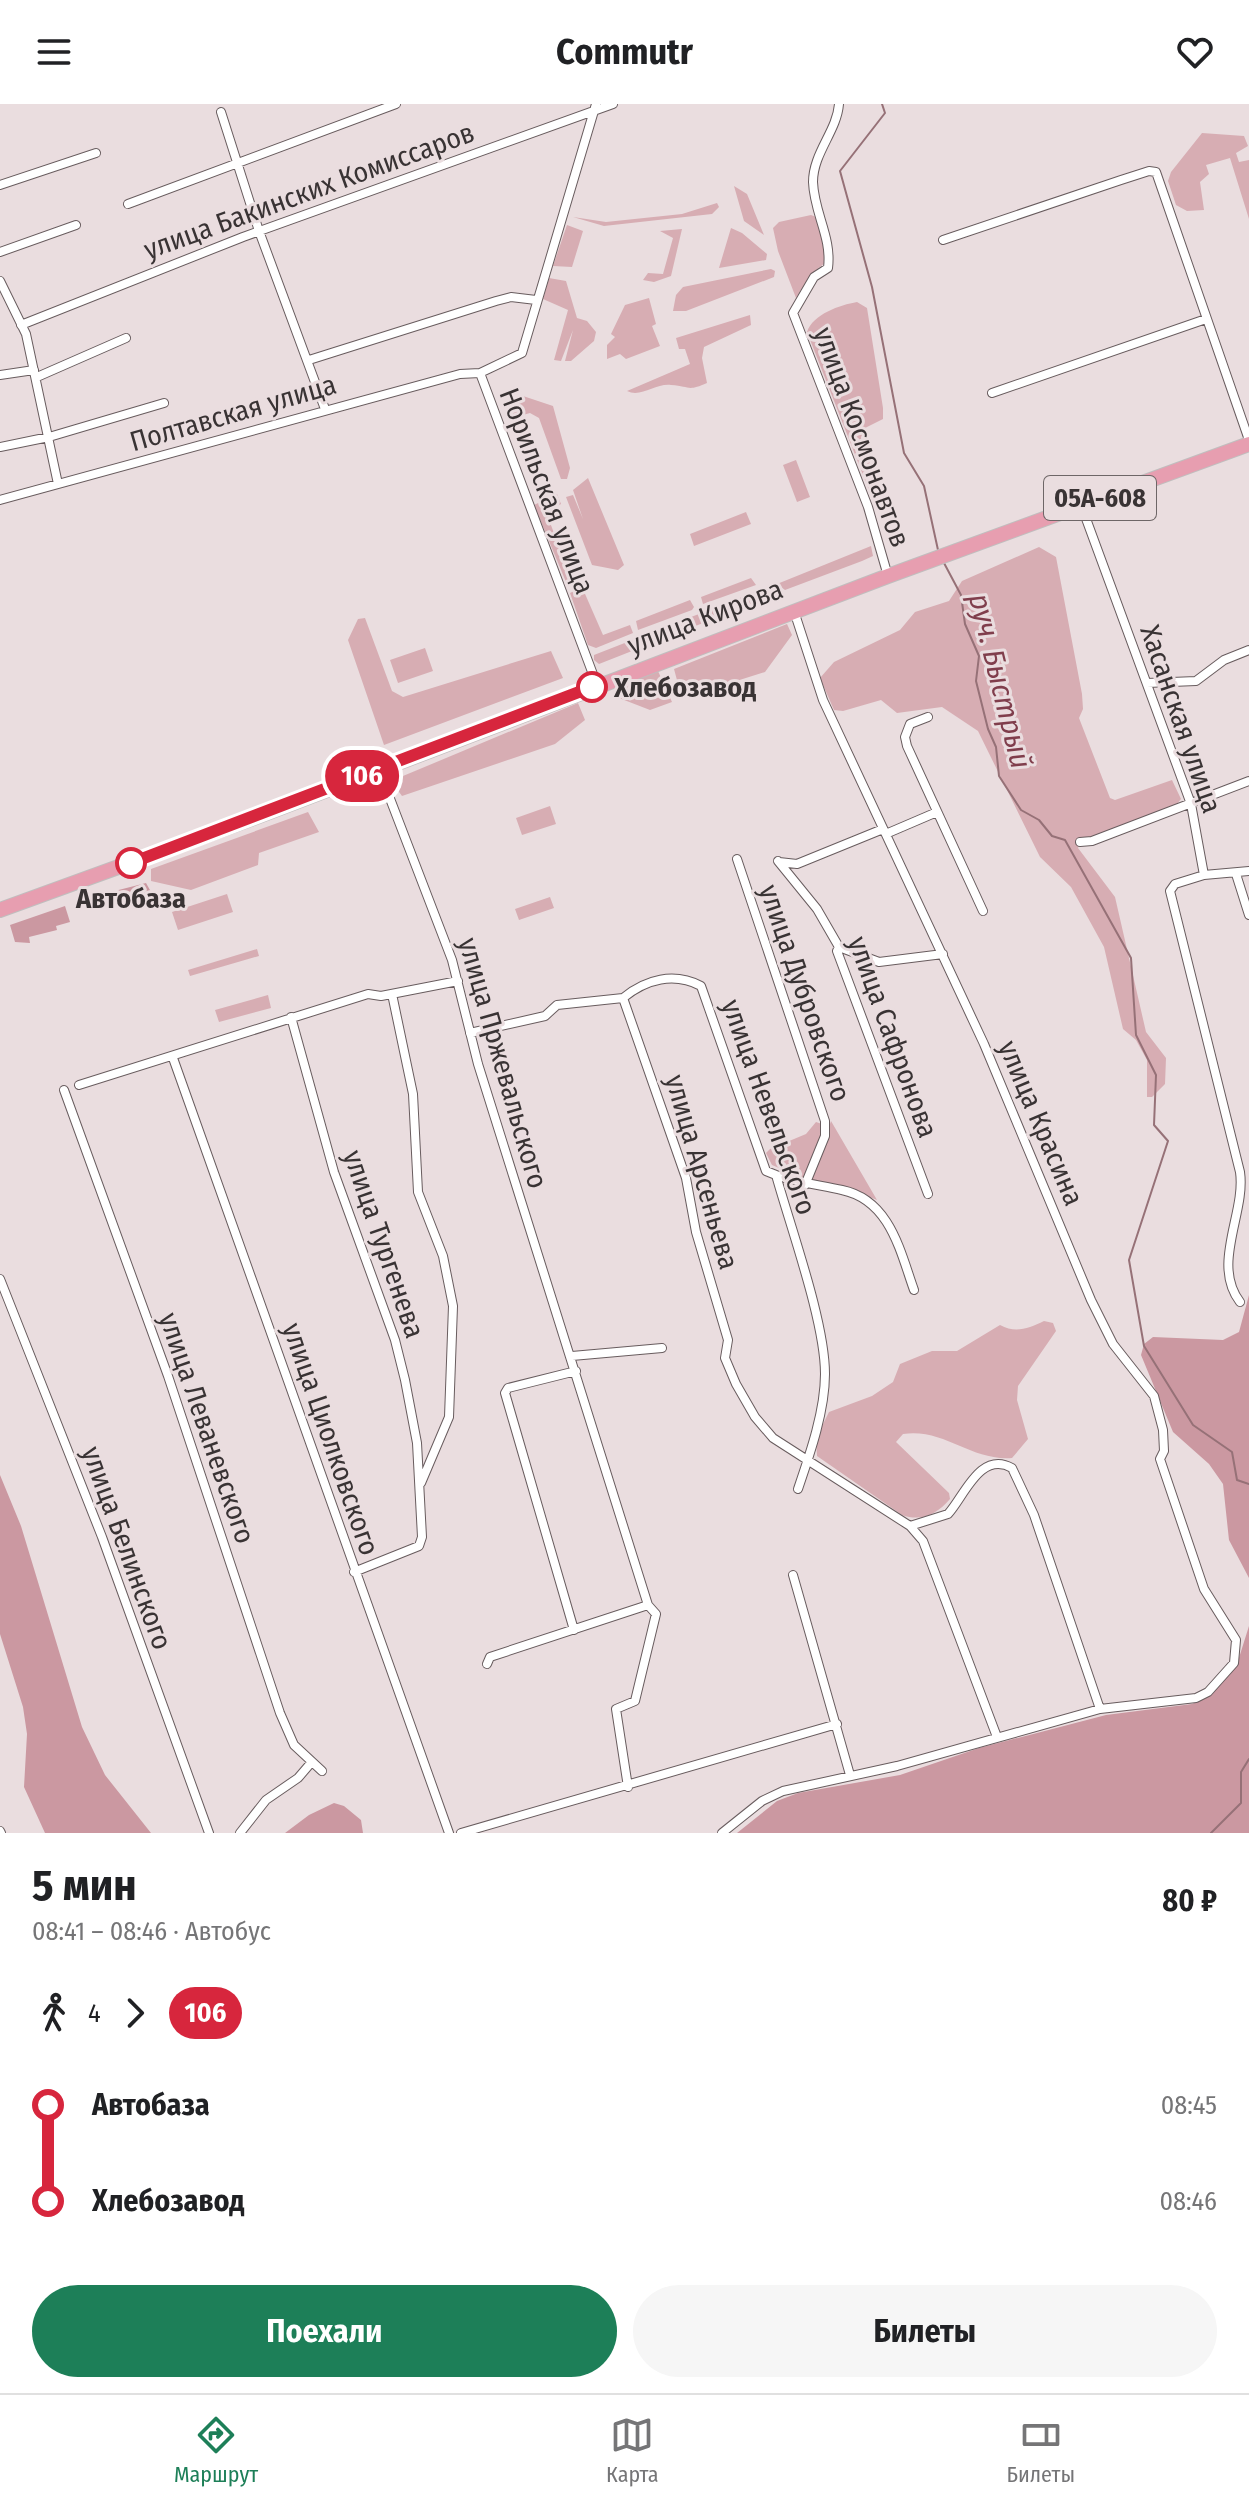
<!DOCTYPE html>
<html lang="ru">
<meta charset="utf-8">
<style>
body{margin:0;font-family:"Fira Sans Condensed",sans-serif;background:#f6f6f6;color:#202124;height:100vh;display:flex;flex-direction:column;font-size:30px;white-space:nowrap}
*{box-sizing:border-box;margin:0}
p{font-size:26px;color:#757577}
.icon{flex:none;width:44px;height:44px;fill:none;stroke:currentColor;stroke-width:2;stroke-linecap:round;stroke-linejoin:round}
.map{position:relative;height:1729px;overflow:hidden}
.drawer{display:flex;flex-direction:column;background:#fff;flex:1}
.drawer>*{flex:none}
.badge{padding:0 16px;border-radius:26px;font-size:28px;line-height:52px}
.map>.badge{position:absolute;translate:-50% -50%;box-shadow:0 0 0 4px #fff}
.legs{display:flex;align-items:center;gap:12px;height:88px;padding:0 32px;font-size:26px}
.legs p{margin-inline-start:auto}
.headline{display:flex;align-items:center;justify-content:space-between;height:136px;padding:0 32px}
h1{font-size:44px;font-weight:700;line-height:60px}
.primary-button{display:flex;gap:16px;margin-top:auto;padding:16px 32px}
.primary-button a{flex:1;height:92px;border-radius:48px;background:#1d7f58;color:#fff;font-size:32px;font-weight:700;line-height:92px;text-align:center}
.primary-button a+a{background:#f6f6f6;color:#202124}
ul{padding:0 32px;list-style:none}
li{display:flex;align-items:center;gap:28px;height:96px;font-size:30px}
li i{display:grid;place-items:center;width:12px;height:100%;margin:0 10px;background:currentColor}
li i::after{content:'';width:20px;height:20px;margin:-10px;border:6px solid;border-radius:50%;background:#fff}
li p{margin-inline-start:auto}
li:first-child i{background:linear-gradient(#0000 50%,currentColor 0)}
li:last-child i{background:linear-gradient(currentColor 50%,#0000 0)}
header{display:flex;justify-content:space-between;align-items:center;height:104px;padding:0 32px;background:#fff;font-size:36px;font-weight:700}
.dock{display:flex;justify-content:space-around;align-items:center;height:112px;border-top:2px solid #e0e0e0;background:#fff;font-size:22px;color:#757577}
.dock a{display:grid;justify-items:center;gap:4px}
.dock .on{color:#1d7f58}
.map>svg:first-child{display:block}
.green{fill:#d7adb3}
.forest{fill:#cb98a1}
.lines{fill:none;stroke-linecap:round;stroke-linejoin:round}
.stream{stroke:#967177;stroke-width:2}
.street-casing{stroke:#685c5e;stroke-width:10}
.primary-casing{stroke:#c0bebe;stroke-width:16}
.street{stroke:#fff;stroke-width:8}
.primary{stroke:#e79eb0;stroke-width:14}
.line-1-casing{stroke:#fff;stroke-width:18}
.line-1{stroke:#d7263d;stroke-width:12}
.stop-1-dot{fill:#fff;stroke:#d7263d;stroke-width:4}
.labels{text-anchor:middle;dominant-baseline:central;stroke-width:6;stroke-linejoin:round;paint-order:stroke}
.shield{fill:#eadddf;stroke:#6e6667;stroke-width:2}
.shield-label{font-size:26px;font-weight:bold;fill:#393334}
.street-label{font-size:28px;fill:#393334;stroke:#eadddf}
.stop-label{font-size:28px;font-weight:bold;fill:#393334;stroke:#eadddf;text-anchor:start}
.water-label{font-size:30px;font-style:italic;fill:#803e4c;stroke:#eadddf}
</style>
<header><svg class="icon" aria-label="menu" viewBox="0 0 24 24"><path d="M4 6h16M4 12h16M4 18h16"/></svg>Commutr<svg class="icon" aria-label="heart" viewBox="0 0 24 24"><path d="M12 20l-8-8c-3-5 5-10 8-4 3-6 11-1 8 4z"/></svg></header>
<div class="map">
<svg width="1249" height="1729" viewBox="0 0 1249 1729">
<rect width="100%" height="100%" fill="#eadddf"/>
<path class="green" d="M1202 29 1244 32 1248 42 1236 49 1239 58 1249 56V115L1230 54 1206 61 1209 70 1200 78 1204 106 1187 107 1176 101 1168 77 1171 68Z
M734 82 747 90 764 131 744 117Z
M717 99 719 103 712 110 604 122 573 113 606 118 682 110Z
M811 111 816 113 826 141 825 159 811 170 796 194 778 147 773 124 779 118Z
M567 121 583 127 572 163 553 162Z
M731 124 742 129 767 150 766 156 719 164Z
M682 125 671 172 654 178 643 176 648 169 663 170 673 134 660 127Z
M771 165 775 167 774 173 686 207H673L676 191 683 183Z
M549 174 566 177 577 214 587 217 596 228 594 237 571 257H565L573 226 561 257 554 256 568 206 543 195Z
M649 194 656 220 652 222 660 242 626 255 620 250 607 255V241L615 233 611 230 625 201Z
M857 198 867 204 883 304V315L865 324 861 334 881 390 880 399 872 394 807 228C813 210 840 201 857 198Z
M750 211 751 221 704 243 702 254 707 279C687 288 690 282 671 281 656 279 641 294 627 287L690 260 685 245H679L676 234Z
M520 291 553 302 570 364 567 375H561L539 314 530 309 512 314 516 293Z
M796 356 810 393 797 398 783 361Z
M588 374 624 461 618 466 592 461 566 393 573 391 583 415 573 386Z
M557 390 561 400 546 408 571 474 566 478 534 401Z
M746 408 751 420 694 442 690 430Z
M871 442 873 452 862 457 785 486 777 480Z
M1039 443 1056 453 1082 590 1083 605 1079 614 1110 694 1115 696 1172 676 1181 695 1177 700 1080 738 1078 744 1115 793 1146 928 1166 954 1165 980 1152 993H1147V956L1136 936 1123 925 1104 843 1071 783 1040 753 978 627 942 603 897 609 881 596 843 607 834 606 820 574 834 558 900 526 915 508 949 497 962 477Z
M751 474 756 481 703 500 701 493Z
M582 483 603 531 630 521 633 529 596 544 588 541 570 489Z
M765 484 771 490 769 493 599 560 594 556V551Z
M690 496 694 503 692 506 638 526 636 517Z
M365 514 392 587 403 593 551 547 563 574 384 641 348 536 358 515Z
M787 520 792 531 765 568 689 592 681 591 674 565Z
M425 544 433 567 398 579 390 556Z
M658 567 672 598 650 606 619 594V582Z
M578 599 585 616 555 640 402 692 391 677Z
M550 702 556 720 522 731 516 714Z
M308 708 319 728 259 749 258 761 191 786 151 777V765Z
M227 790 233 808 178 826 172 808Z
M550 793 554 804 519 816 515 805Z
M257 845 259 852 190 872 188 866Z
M268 891 271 904 219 918 215 906Z
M831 1017 877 1096 843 1082 811 1076Z
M816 1018 822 1020V1031L805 1075 772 1061 766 1049 770 1045 806 1030Z
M1044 1217 1053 1219 1056 1227 1018 1282 1017 1296 1028 1335 1012 1354C970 1357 945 1324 903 1330L896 1338 949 1389 950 1395C937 1410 922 1418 902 1411L817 1352 816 1334 829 1308 872 1292 893 1278 900 1260 932 1247H957L1000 1221C1016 1230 1029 1224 1044 1217Z"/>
<path class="forest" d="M146 779 155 795 145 798 140 788 102 800 99 791Z
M65 802 70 818 56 822 57 826 29 833 30 839 15 838 10 821Z
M1249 1191V1474L1229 1436 1223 1380 1209 1360 1173 1328 1141 1251 1144 1240 1153 1233 1223 1236 1239 1228Z
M0 1371 21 1422 82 1623 105 1671 151 1729H45L24 1683 27 1630 23 1603 0 1530Z
M1249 1522V1729H737L777 1697 798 1689 900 1671 979 1644 1106 1611 1192 1600 1206 1593 1238 1557Z
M334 1699 344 1702 361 1716 363 1729H285L309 1711Z"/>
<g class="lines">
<path class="stream" d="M882 0 885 9 840 67 872 183 904 349 924 382 938 446
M944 459 961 491 965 520 979 552 976 577 988 625 996 643 999 672 1021 706 1039 716 1052 732 1065 736 1131 854 1136 931 1156 971 1154 1021 1168 1037 1129 1156 1144 1242 1193 1321 1232 1348 1237 1376 1249 1380
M1211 1729 1241 1699V1668L1249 1655"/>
<g class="street-casing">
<path id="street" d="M596 0 522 249 480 269 597 581
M839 0C837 27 813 49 813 78 814 109 832 133 828 164L814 173 793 209 868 403 888 472
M221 8 259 127 325 305
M0 81 96 49
M128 100 396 0
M943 136 1121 76 1149 67 1156 68 1249 336
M0 148 76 121
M0 177 26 230 58 380
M21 221 243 133 613 0
M309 256 496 197 511 193 536 196
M0 271 34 266
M37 273 126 234
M992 289 1206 215
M0 343 49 333 164 299
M0 396 460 270 480 269
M1081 401 1191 700 1204 771
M1147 579 1196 577 1224 556 1249 546
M928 613 910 620 905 633 907 642 983 807
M379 666 452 856 478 960 648 1501 656 1510 635 1597 616 1605 628 1683
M888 729 937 708
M1080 738 1092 737 1249 677
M737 755 825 1017V1032L805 1081
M778 757 817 805 839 843 837 847 928 1090
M779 758 797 760 883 725
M1236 770 1249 811
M839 843 879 858 943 850
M392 890 413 990 418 1088 443 1152 453 1202 449 1313 421 1379
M623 894C646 875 674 868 701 882L766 1067 776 1071C791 1125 825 1218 825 1270 825 1307 810 1350 798 1385
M291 913 334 1068 395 1236 405 1276 417 1339 422 1433 419 1442 354 1468
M470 929 545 912 557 901 623 894 686 1074 696 1128 728 1236 725 1254 736 1280 755 1313 773 1334 910 1422 923 1437 997 1633
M173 954 449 1729
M79 981 368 890 381 892 458 877
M64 986 168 1272 280 1609 294 1641 322 1667
M776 1071C799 1079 820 1081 842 1086 890 1096 900 1147 914 1186
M0 1175 102 1433 209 1729
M1240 1198C1211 1160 1246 1109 1240 1068L1170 787 1175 780 1204 771 1249 767
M572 1252 662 1244
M910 1422 948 1410C964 1393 980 1346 1012 1364L1034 1411 1100 1605
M793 1471 850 1671
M574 1526 505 1289 508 1284 576 1267
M487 1560 490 1553 648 1501
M0 1727 1 1729
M240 1729 266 1696 298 1674 310 1660
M461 1729 837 1620
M722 1729 762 1697 783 1687 897 1662 1100 1605 1196 1594 1208 1588 1234 1559 1236 1536 1204 1485 1160 1355 1164 1347 1163 1326 1154 1292 1113 1240 1091 1196 984 940 823 596 794 507"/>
</g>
<g class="primary-casing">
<path id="primary" d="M0 806 264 710 888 472 1249 340"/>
</g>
<use href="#street" class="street"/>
<use href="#primary" class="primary"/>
</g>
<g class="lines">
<g class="line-1-casing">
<path id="line-1" d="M131 759 592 583"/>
</g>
<use href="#line-1" class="line-1"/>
</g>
<g class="stop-1-dot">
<circle cx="592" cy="583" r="14"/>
<circle cx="131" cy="759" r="14"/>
</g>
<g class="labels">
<rect class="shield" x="1044" y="372" width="112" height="44" rx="6"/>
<g class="shield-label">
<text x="1100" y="394">05А-608</text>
</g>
<g class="street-label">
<text transform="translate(309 87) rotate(-20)">улица Бакинских Комиссаров</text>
<text transform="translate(233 309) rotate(-16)">Полтавская улица</text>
<text transform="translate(862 333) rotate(70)">улица Космонавтов</text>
<text transform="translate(547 387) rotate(69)">Норильская улица</text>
<text transform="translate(705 513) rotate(-21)">улица Кирова</text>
<text transform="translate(1181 615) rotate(71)">Хасанская улица</text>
<text transform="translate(805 889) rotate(71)">улица Дубровского</text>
<text transform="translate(893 933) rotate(70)">улица Сафронова</text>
<text transform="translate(503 959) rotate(74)">улица Пржевальского</text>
<text transform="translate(769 1003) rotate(70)">улица Невельского</text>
<text transform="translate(1041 1019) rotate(67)">улица Красина</text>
<text transform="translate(702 1068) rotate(74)">улица Арсеньева</text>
<text transform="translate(384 1140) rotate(71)">улица Тургенева</text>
<text transform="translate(207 1324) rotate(71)">улица Леваневского</text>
<text transform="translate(331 1335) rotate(71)">улица Циолковского</text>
<text transform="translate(127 1444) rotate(70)">улица Белинского</text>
</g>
<g class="stop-label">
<text x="614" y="583">Хлебoзавод</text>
<text x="131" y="794" text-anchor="middle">Автобаза</text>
</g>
<g class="water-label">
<text transform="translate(1000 577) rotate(76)">руч. Быстрый</text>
</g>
</g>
</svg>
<b class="badge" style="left:362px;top:672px;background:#d7263d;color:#fff">106</b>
</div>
<section class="drawer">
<div class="headline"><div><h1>5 мин</h1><p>08:41 – 08:46 · Автобус</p></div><b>80 ₽</b></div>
<div class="legs"><svg class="icon" aria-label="walk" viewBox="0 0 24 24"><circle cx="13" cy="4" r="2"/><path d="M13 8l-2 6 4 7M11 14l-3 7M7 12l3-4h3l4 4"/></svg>4<svg class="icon" aria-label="forward" viewBox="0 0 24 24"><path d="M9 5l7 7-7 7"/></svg><b class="badge" style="background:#d7263d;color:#fff">106</b></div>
<ul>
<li><i style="color:#d7263d"></i><b>Автобаза</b><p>08:45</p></li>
<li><i style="color:#d7263d"></i><b>Хлебoзавод</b><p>08:46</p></li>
</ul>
<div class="primary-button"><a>Поехали</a><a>Билеты</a></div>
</section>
<nav class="dock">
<a class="on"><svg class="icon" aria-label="directions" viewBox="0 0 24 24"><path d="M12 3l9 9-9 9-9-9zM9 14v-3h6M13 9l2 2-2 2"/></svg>Маршрут</a>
<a><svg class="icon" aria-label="map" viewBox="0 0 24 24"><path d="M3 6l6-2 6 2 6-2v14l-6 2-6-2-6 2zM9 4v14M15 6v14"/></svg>Карта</a>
<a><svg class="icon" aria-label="tickets" viewBox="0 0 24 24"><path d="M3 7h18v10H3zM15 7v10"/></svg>Билеты</a>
</nav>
